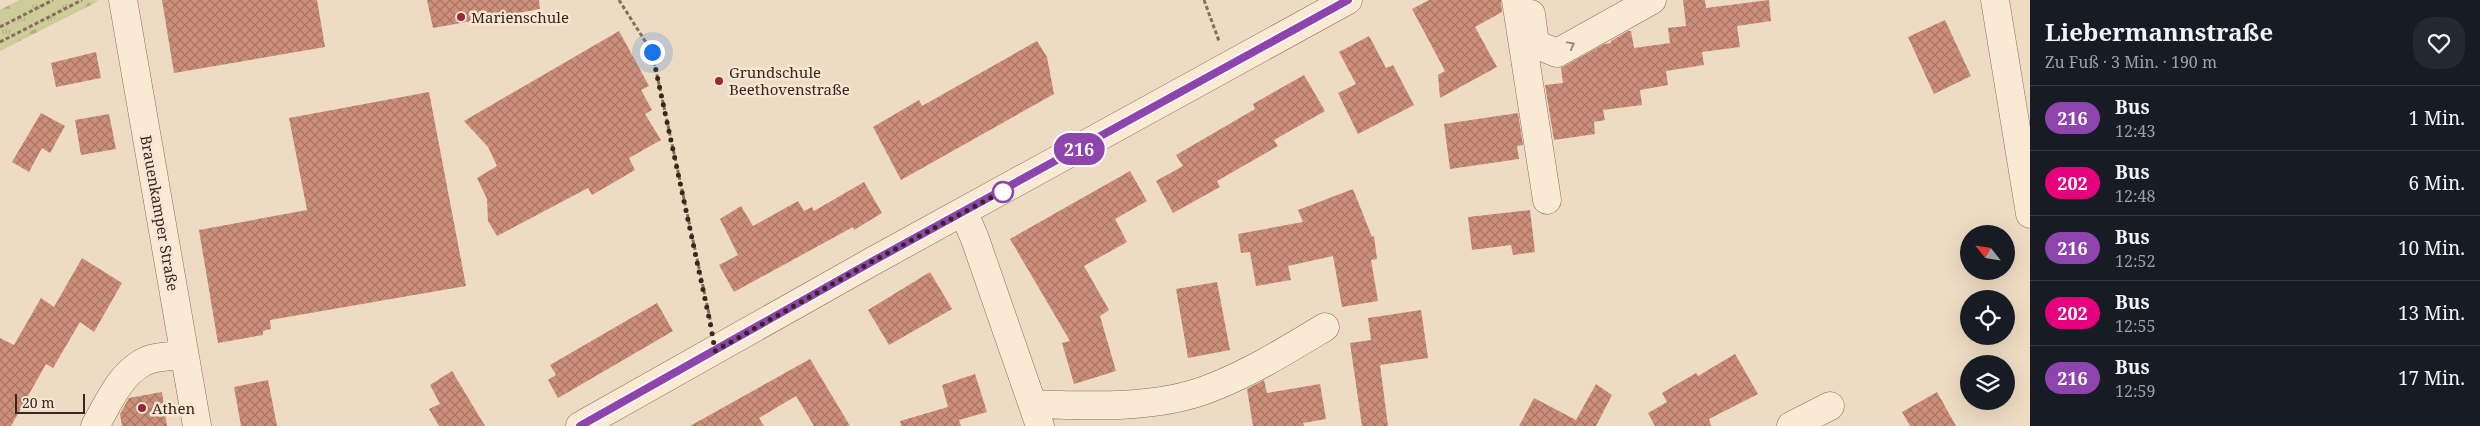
<!DOCTYPE html>
<html lang="de">
<meta charset="utf-8">
<style>
body{margin:0;font-family:"Noto Serif",serif;background:#242831;color:#f1f3f6;height:100vh;display:flex;flex-direction:column;font-size:19px;white-space:nowrap}
*{box-sizing:border-box;margin:0}
p{font-size:16px;color:#9ea1a6}
.icon{flex:none;width:28px;height:28px;fill:none;stroke:currentColor;stroke-width:2;stroke-linecap:round;stroke-linejoin:round}
.map{position:relative;flex:1;overflow:hidden}
.drawer{display:flex;flex-direction:column;background:#171b24;width:450px}
.drawer>*{flex:none}
.badge{padding:0 10px;border-radius:16px;font-size:18px;line-height:32px}
.needle{width:32px;rotate:300deg}
.tools{position:absolute;left:1960px;top:225px;display:grid;gap:10px}
.tools a{display:grid;place-items:center;width:55px;height:55px;border-radius:50%;background:#171b24;box-shadow:0 5px 20px #0002;font-size:25px}
.scale{position:absolute;left:15px;bottom:12px;width:70px;box-sizing:border-box;padding-left:5px;border:2px solid #38271e;border-top:0;font-size:14px;line-height:18px;white-space:nowrap;color:#38271e;-webkit-text-stroke:4px #f6e6d3;paint-order:stroke}
.you{position:absolute;width:25px;height:25px;margin:-12px;border:4px solid #fff;border-radius:50%;background:#1a73e8;box-shadow:0 0 0 8px #1a73e833}
.map>.badge{position:absolute;translate:-50% -50%;box-shadow:0 0 0 2px #fff}
.round{display:grid;place-items:center;flex:none;width:52px;height:52px;border-radius:20px;background:#242831}
.summary{display:flex;align-items:center;justify-content:space-between;height:85px;padding:0 15px}
h1{font-size:24px;font-weight:700;line-height:38px}
ul{padding:0;list-style:none}
li{display:flex;align-items:center;gap:15px;height:65px;padding:0 15px;border-top:1px solid #363941}
li div{flex:1}
li b{display:block;font-size:19px}
li em{font-style:normal}
li .badge{min-width:55px;font-weight:700;text-align:center}
main{display:flex;flex:1;min-height:0}
.map>svg:first-child{display:block}
.forest{fill:url(#forest-firs)}
.park{fill:url(#park-tufts)}
.building{fill:url(#building-cross-hatch)}
.lines{fill:none;stroke-linecap:round;stroke-linejoin:round}
.minor-casing{stroke:#896c5a;stroke-width:29}
.path{stroke:#896c5a;stroke-width:3;stroke-dasharray:4 2.5;stroke-linecap:butt}
.minor{stroke:#f9ead6;stroke-width:28}
.oneway{stroke:#98887a}
.line-casing{stroke:#fff;stroke-width:11}
.line{stroke:#8e44ad;stroke-width:8}
.walk{stroke:#38271e;stroke-width:5;stroke-dasharray:0 9}
.poi-dot{fill:#98293a;stroke:#f6e6d3;stroke-width:2}
.stop-dot{fill:#fff;stroke:#8e44ad;stroke-width:2.5}
.labels{text-anchor:middle;dominant-baseline:central;stroke-width:5;stroke-linejoin:round;paint-order:stroke}
.poi-label{font-size:15px;fill:#38271e;stroke:#f6e6d3;text-anchor:start}
.street-label{font-size:15px;fill:#38271e;stroke:#f6e6d3}
</style>
<main>
<div class="map">
<svg width="2030" height="426" viewBox="0 0 2030 426">
<defs>
<pattern id="forest-firs" width="22" height="20" patternUnits="userSpaceOnUse" patternTransform="scale(1.25)"><rect width="22" height="20" fill="#cdcb97"/><path d="M5 1l3.5 6h-7zM16 11l3.5 6h-7z" fill="#b1ae82"/></pattern>
<pattern id="park-tufts" width="24" height="20" patternUnits="userSpaceOnUse" patternTransform="scale(1.25)"><rect width="24" height="20" fill="#cdcb97"/><path d="M3 7l-1-3M5 7V3M7 7l1-3M15 17l-1-3M17 17v-4M19 17l1-3" fill="none" stroke="#b1ae82"/></pattern>
<pattern id="building-cross-hatch" width="8" height="8" patternUnits="userSpaceOnUse" patternTransform="scale(1.25)"><rect width="8" height="8" fill="#cd8f79"/><path d="M0 0l8 8M0 8l8-8" fill="none" stroke="#a77563"/></pattern>
</defs>
<rect width="100%" height="100%" fill="#eedbc3"/>
<path class="forest" d="M19 0H38L0 19V10Z
M93 0 99 1 0 51V46Z"/>
<path class="park" d="M38 0H93L0 46V19Z"/>
<path class="building" d="M162 0H317L325 47 174 73Z
M427 0H539L540 9 433 28Z
M1429 0H1501L1502 12 1475 27 1497 67 1440 98 1438 75 1445 71 1412 9Z
M1683 0H1705L1706 8 1769 0 1771 21 1737 26 1740 47 1702 52 1704 65 1666 71 1668 85 1640 90 1642 105 1603 110 1605 120 1594 122 1595 134 1554 140 1545 85 1563 83 1561 68 1604 44 1611 43V41L1628 31H1631L1634 48 1670 43 1668 28 1686 26Z
M1945 20 1971 76 1934 94 1908 37Z
M619 31 649 86 641 90 652 110 645 114 661 140 629 158 635 170 592 195 588 188 497 236 488 221 487 199 477 178 497 166 488 147 464 121Z
M1369 36 1386 68 1393 65 1414 105 1358 134 1338 93 1356 84 1339 52Z
M1037 41 1047 57 1054 94 901 180 873 127 919 100 922 106Z
M96 52 101 78 56 87 51 63Z
M1304 75 1325 111 1274 140 1278 146 1217 181 1220 187 1173 213 1156 181 1183 166 1176 155 1255 109 1253 104Z
M429 92 466 286 270 320 271 329 263 331V335L218 343 199 230 307 210 289 118Z
M41 113 65 126 50 153 42 148 29 172 12 162Z
M1518 113 1523 145 1517 146 1519 159 1450 169 1444 124Z
M109 114 116 149 81 155 75 120Z
M1130 171 1147 201 1115 219 1127 242 1084 266 1109 310 1100 316 1116 371 1074 384 1062 343 1070 341 1010 239Z
M864 182 882 213 854 230 853 227 734 292 719 265 738 255 720 219 741 206 753 226 798 201 804 211 812 207 814 211Z
M1353 189 1372 237 1374 236 1377 259 1371 260 1378 301 1342 307 1333 256 1288 266 1291 280 1256 286 1250 252 1241 253 1238 234 1303 222 1298 210Z
M1530 210 1535 252 1513 255 1511 245 1472 250 1468 217Z
M82 258 122 283 94 332 80 322 53 368 46 364 11 426H0V338L14 345 41 298 54 307Z
M930 272 952 309 889 345 868 310Z
M1217 282 1230 350 1188 358 1176 289Z
M657 303 673 331 558 398 548 380 556 375 550 365Z
M1421 310 1428 358 1380 365 1388 426H1362L1350 343 1371 340 1368 318Z
M1735 354 1758 394 1709 419 1711 426H1655L1648 413 1667 402 1662 393 1696 373 1698 376Z
M810 359 850 426H814L796 396 759 418 764 426H690Z
M452 371 485 426H439L429 409 440 404 430 385Z
M975 374 987 412 959 420 961 426H901L900 421 948 407 942 385Z
M268 380 277 426H241L234 387Z
M1264 380 1267 393 1320 384 1326 419 1303 423 1304 426H1253L1247 389Z
M1596 384 1612 395 1596 426H1519L1534 398 1576 420Z
M162 392 167 426H122L120 414 129 398Z
M1937 392 1956 426H1910L1902 412Z"/>
<g class="lines">
<g class="minor-casing">
<path id="minor" d="M123 0 197 426
M1516 0 1547 200
M1995 0 2030 214
M1531 14 1535 44 1557 53 1652 0
M964 213 975 239 1040 426
M1034 404C1088 406 1157 409 1208 389 1250 373 1287 350 1325 327
M95 426C108 404 119 376 142 363 153 356 172 356 184 355
M580 426 873 261 1348 0
M1791 426 1830 406"/>
</g>
<path class="path" d="M619 0 652 52 711 323
M1204 0 1219 41
M0 27 53 0
M0 42 82 0"/>
<use href="#minor" class="minor"/>
</g>
<defs><path id="oneway-chevron" d="M-2-3.5L2.5 0L-2 3.5" fill="none" stroke-width="1.6" stroke-linecap="round" stroke-linejoin="round" transform="scale(1.25)"/></defs>
<use class="oneway" href="#oneway-chevron" transform="translate(1571 45) rotate(-29)"/>
<g class="lines">
<g class="line-casing">
<path id="line" d="M580 426 873 261 1348 0"/>
</g>
<use href="#line" class="line"/>
<path class="walk" d="M652 52 711 327 715 351 873 261 1007 189 1003 192"/>
</g>
<g class="poi-dot">
<circle cx="461" cy="17" r="5"/>
<circle cx="719" cy="81" r="5"/>
<circle cx="142" cy="408" r="5"/>
</g>
<circle class="stop-dot" cx="1003" cy="192" r="10"/>
<g class="labels">
<g class="poi-label">
<text x="471" y="17">Marienschule</text>
<text x="729" y="72">Grundschule<tspan x="729" dy="17">Beethovenstraße</tspan></text>
<text x="152" y="408">Athen</text>
</g>
<g class="street-label">
<text transform="translate(160 213) rotate(80)">Brauenkamper Straße</text>
</g>
</g>
</svg>
<div class="tools">
<a><svg class="needle" viewBox="-14 -14 28 28"><path d="M0-13l5 13h-10z" fill="#e53935"/><path d="M0 13l5-13h-10z" fill="#9ea1a6"/></svg></a>
<a><svg class="icon" aria-label="locate" viewBox="0 0 24 24"><circle cx="12" cy="12" r="6"/><path d="M12 2v4M12 18v4M2 12h4M18 12h4"/></svg></a>
<a><svg class="icon" aria-label="layers" viewBox="0 0 24 24"><path d="M12 4l9 5-9 5-9-5zM3 14l9 5 9-5"/></svg></a>
</div>
<div class="scale">20 m</div>
<div class="you" style="left:652px;top:52px"></div>
<b class="badge" style="left:1079px;top:149px;background:#8e44ad;color:#fff">216</b>
</div>
<section class="drawer">
<div class="summary"><div><h1>Liebermannstraße</h1><p>Zu Fuß · 3 Min. · 190 m</p></div><a class="round"><svg class="icon" aria-label="heart" viewBox="0 0 24 24"><path d="M12 20l-8-8c-3-5 5-10 8-4 3-6 11-1 8 4z"/></svg></a></div>
<ul>
<li><span class="badge" style="background:#8e44ad;color:#fff">216</span><div><b>Bus</b><p>12:43</p></div><em>1 Min.</em></li>
<li><span class="badge" style="background:#e6007e;color:#fff">202</span><div><b>Bus</b><p>12:48</p></div><em>6 Min.</em></li>
<li><span class="badge" style="background:#8e44ad;color:#fff">216</span><div><b>Bus</b><p>12:52</p></div><em>10 Min.</em></li>
<li><span class="badge" style="background:#e6007e;color:#fff">202</span><div><b>Bus</b><p>12:55</p></div><em>13 Min.</em></li>
<li><span class="badge" style="background:#8e44ad;color:#fff">216</span><div><b>Bus</b><p>12:59</p></div><em>17 Min.</em></li>
</ul>
</section>
</main>
